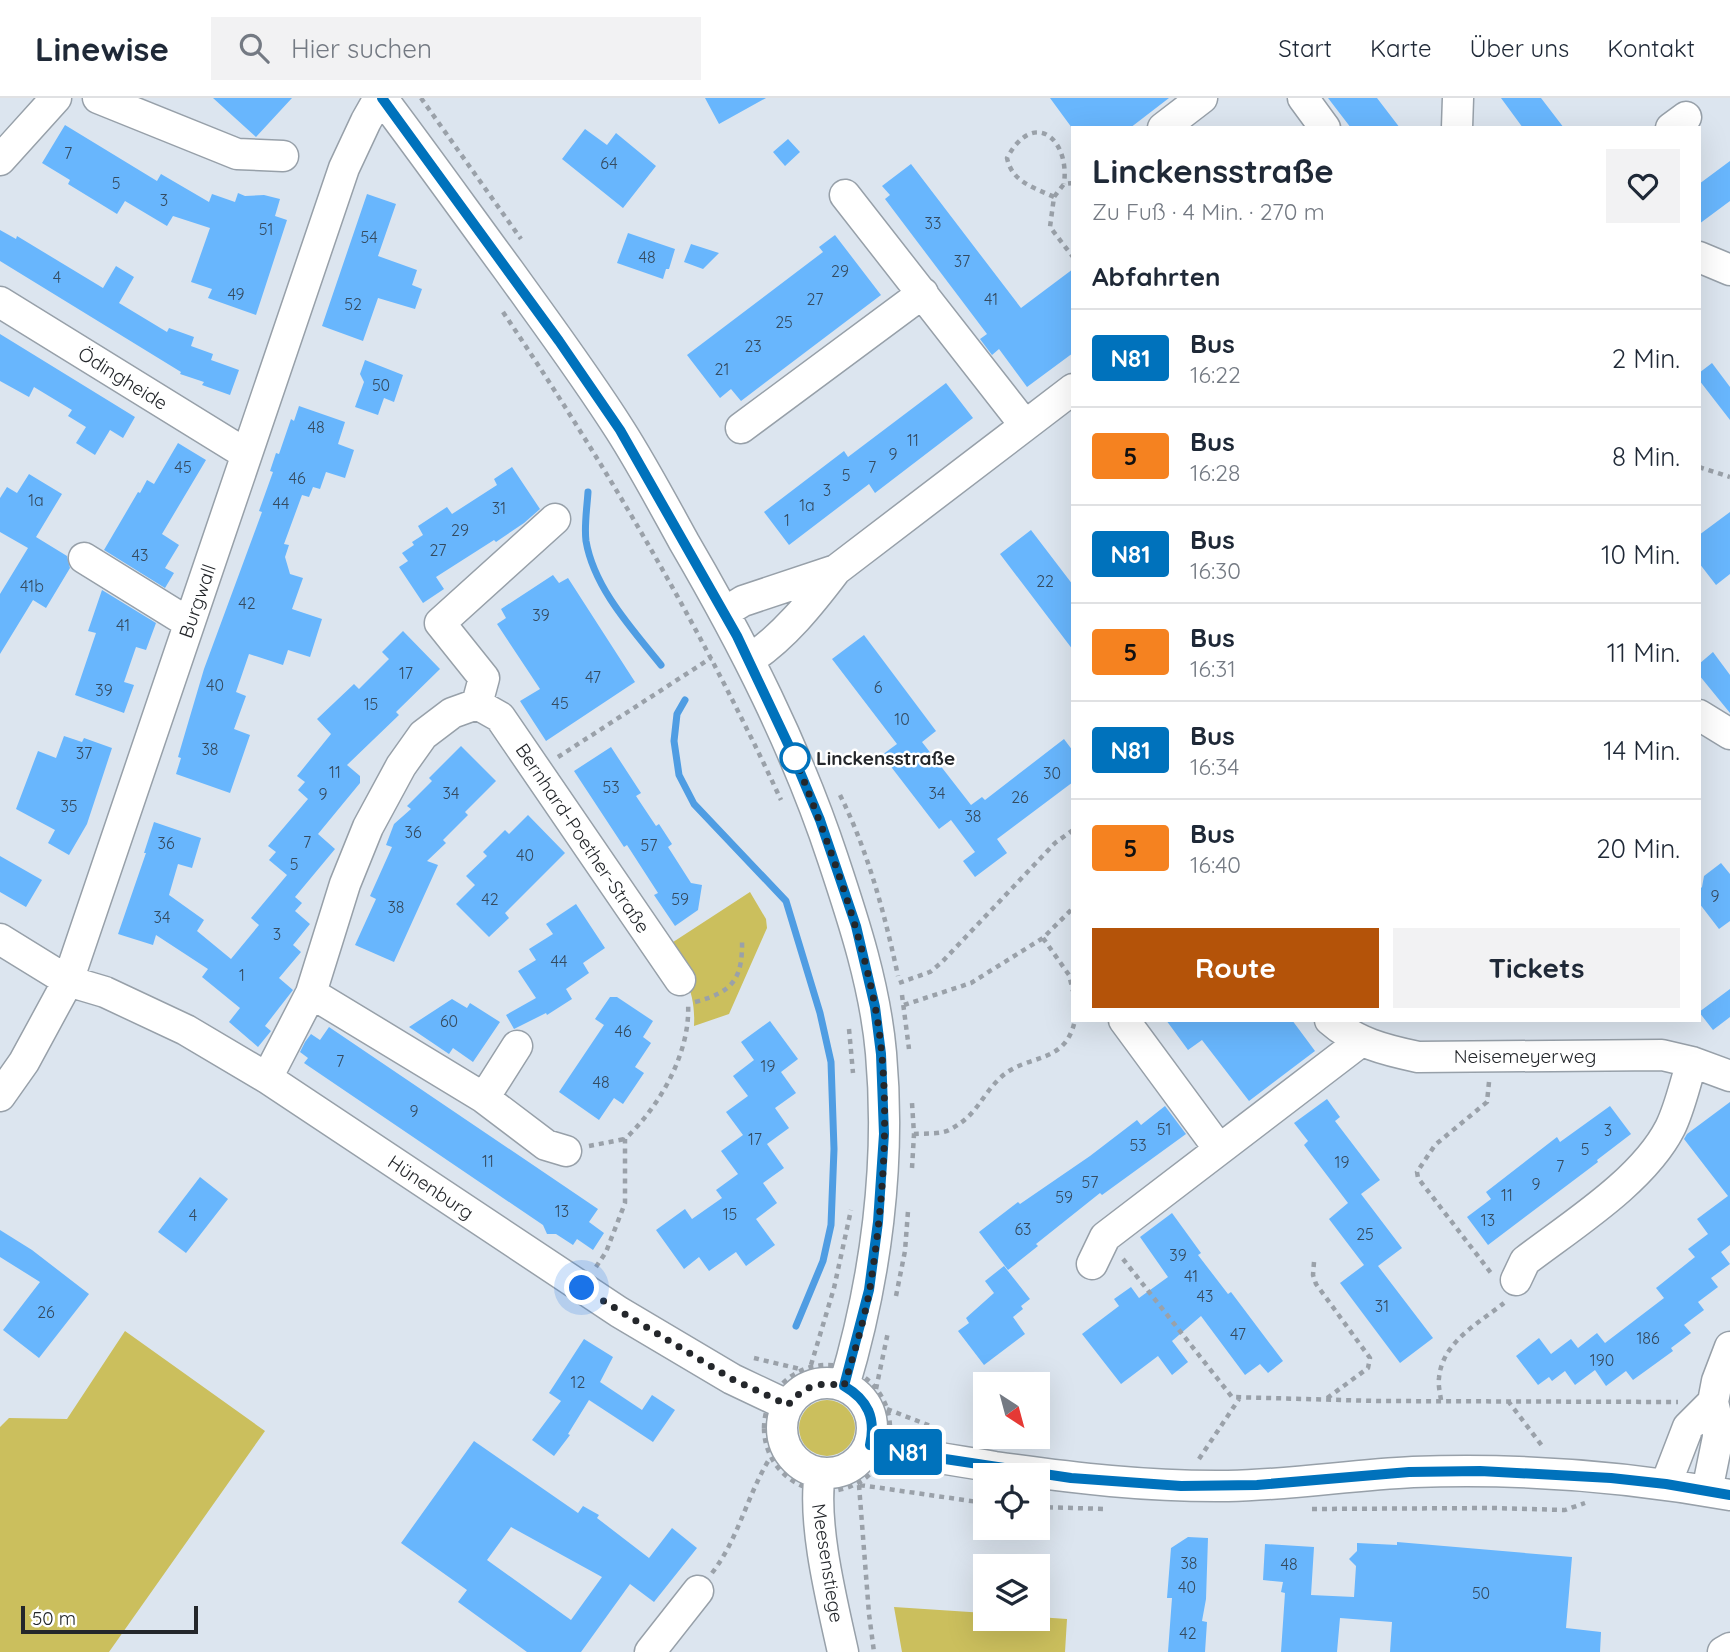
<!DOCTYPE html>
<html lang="de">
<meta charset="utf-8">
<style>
body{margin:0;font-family:Quicksand,sans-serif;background:#f2f2f3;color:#1f2937;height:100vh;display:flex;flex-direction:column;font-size:26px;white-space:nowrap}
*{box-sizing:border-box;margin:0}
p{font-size:23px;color:#747a83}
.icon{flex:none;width:38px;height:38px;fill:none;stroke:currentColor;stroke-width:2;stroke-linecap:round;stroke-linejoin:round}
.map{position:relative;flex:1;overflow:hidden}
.side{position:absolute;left:1071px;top:28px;width:630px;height:896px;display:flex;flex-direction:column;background:#fff;border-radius:0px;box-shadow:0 7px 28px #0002}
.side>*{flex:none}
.badge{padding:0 14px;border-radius:5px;font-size:24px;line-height:46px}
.needle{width:46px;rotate:144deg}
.controls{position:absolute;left:973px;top:1274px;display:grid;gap:14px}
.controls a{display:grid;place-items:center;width:77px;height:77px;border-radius:0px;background:#fff;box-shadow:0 7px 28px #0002;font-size:35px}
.scale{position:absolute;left:21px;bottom:18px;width:177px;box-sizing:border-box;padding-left:7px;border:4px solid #24272b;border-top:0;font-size:19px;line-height:24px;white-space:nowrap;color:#24272b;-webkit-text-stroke:5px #fff;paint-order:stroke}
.you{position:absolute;width:35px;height:35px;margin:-18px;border:5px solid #fff;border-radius:50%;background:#1a73e8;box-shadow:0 0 0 10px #1a73e833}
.map>.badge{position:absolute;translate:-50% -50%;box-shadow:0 0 0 4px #fff}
h2{padding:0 21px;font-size:26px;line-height:63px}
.round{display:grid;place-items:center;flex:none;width:74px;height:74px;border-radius:0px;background:#f2f2f3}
.head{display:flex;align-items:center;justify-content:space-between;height:119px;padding:0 21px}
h1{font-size:33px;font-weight:800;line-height:52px}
.button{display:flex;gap:14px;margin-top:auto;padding:14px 21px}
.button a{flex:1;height:80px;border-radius:0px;background:#b45309;color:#fff;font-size:28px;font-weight:800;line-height:80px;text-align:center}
.button a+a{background:#f2f2f3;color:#1f2937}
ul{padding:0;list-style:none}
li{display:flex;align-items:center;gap:21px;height:98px;padding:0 21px;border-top:2px solid #e0e1e3}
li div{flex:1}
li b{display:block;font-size:26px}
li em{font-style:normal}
li .badge{min-width:77px;font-weight:700;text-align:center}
header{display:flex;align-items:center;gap:42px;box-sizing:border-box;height:98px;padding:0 35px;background:#fff;border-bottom:2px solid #e0e1e3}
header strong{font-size:33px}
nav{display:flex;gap:38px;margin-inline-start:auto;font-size:24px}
.search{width:490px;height:63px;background:#f2f2f3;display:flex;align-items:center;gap:18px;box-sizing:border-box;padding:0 24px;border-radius:0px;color:#747a83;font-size:26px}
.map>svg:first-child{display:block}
.green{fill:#cbbf5d}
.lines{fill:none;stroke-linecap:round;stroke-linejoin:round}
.stream{stroke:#4f9de3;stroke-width:7}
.building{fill:#68b6fd;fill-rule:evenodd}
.minor-casing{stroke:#97a0a9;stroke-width:33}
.path{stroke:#9aa1a9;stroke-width:4.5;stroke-dasharray:5 5;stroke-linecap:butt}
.minor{stroke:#fff;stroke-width:30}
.line-casing{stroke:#fff;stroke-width:16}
.line{stroke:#0072bc;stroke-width:10}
.walk{stroke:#24272b;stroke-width:7;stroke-dasharray:0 12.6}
.stop-dot{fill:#fff;stroke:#0072bc;stroke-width:3.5}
.labels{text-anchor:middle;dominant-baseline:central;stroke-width:5;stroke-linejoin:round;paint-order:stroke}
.number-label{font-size:16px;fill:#354b60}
.street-label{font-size:19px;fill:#24272b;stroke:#fff}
.stop-label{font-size:19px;font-weight:bold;fill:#24272b;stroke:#fff;text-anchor:start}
</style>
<header>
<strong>Linewise</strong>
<div class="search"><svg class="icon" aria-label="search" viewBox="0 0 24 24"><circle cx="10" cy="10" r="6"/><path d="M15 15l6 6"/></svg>Hier suchen</div>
<nav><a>Start</a><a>Karte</a><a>Über uns</a><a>Kontakt</a></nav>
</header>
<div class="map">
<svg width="1730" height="1554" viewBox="0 0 1730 1554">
<rect width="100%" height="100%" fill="#dce5ef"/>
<path class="green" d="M750 794 766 821 767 830 729 916 694 928C696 893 684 877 667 848Z
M125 1233 265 1333 109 1554H0V1329L9 1320 67 1321Z
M799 1330a28 28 0 1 1 56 0a28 28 0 1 1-56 0Z
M894 1509 985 1515V1521L1038 1519 1067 1521 1065 1554H902Z"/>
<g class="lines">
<path class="stream" d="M588 394C587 410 584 428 586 443 594 490 632 531 661 567
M685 602 677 616 674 643 679 677 694 706 786 803 820 915 831 964 834 1051 831 1127 823 1163 796 1228"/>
</g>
<path class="building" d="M213 0H292L256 39Z
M705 0H766L719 26Z
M1050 0H1169L1130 30H1072Z
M1328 0H1377L1400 30H1351Z
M1501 0H1541L1564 30H1523Z
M65 27 157 83 161 76 209 104 212 96 235 104 238 95 245 98 264 97 280 101 275 118 287 122 256 217 208 200 212 191 191 184 210 130 173 118 167 128 125 103 117 116 68 86 70 82 42 65Z
M585 31 607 47 616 35 656 68 623 110 562 61Z
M788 41 800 54 785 68 773 54Z
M1730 63V103L1699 126V86Z
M911 66 1021 210 1073 171V255L1027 289 999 251 992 257 980 241 987 236 885 101 890 97 882 88Z
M367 96 396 106 378 158 417 172 412 187 422 191 415 211 378 200 363 243 322 228Z
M0 132 16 141 17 138 103 190 116 168 134 179 119 205 167 234 169 230 194 239 191 248 213 256 211 262 239 272 230 297 202 287 204 284 180 276 181 274 0 163Z
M628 135 675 151 669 171H666L663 181 617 165Z
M835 137 881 197 741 303 731 291 720 300 687 257 823 154 819 149Z
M691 146 719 155 703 171 684 164Z
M0 236 135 319 123 340 110 332 95 357 76 345 86 329 68 318 72 312 34 289 29 299 0 283Z
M365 262 403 277 394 304 384 300 378 317 355 309 364 284 360 276Z
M1712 265 1730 289V322L1699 282V275Z
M946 285 973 320 875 395 869 386 789 447 764 414 844 353 848 359Z
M299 308 345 324 338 346 354 352 345 380 326 374 320 391 313 389 309 399 302 397 284 446 289 447 285 459 290 476 303 480 292 511 322 521 310 559 288 552 283 567 249 556 236 594 246 598 234 631 250 637 230 695 176 676 181 660 178 659 204 571 262 414 259 413 273 374 270 373 276 355 279 356 291 321 294 323Z
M178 345 206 362 162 436 179 447 165 470 174 475 165 490 104 452 138 394 140 395 147 382 154 386Z
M512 369 540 411 524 425 496 444 494 442 436 479 444 491 423 505 399 469 408 463 402 455 414 447 412 444 423 437 418 428 447 409 452 416 497 387 494 381Z
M29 376 62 396 36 439 67 458 70 470 46 510 33 502 0 556V496L28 450 0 434V400L7 389 17 395Z
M1730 414V476L1716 487 1699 465V437Z
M1031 432 1073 487V552L1000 456Z
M553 477 559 485 568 480 635 584 546 643 520 603 540 591 497 526 506 520 501 511Z
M102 492 156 525 146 552 136 549 124 584 134 587 124 615 75 597 96 535 88 533Z
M403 533 440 571 396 614 399 617 347 667 360 678V685L318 736 335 751 295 799 302 805 295 813 310 826 293 847 301 854 279 880 293 892 265 928 271 933 258 949 229 924 240 910 202 879 208 871 156 837 153 847 118 836 146 755H144L154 724 201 740 192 770 178 766 169 797 204 822 197 833 231 861 259 827 251 820 287 777 269 762 276 754 268 748 308 701 298 692 305 684 297 678 331 636 317 621 354 586 359 591 389 561 382 554Z
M864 537 936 633 922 644 971 707 982 699 985 702 1064 641 1073 653V684L997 741 1007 755 975 779 963 763 975 754 951 722 939 731 882 657 897 646 832 561Z
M1713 554 1730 577V615L1699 577V566Z
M64 638 82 644 84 640 112 650 87 726 69 757 48 745 55 732 16 711 38 653 56 660Z
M461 648 496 683 465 714 468 717 443 742 446 745 427 763 438 767 394 864 355 847 376 801 370 798 392 749 386 747 394 726 411 711 407 708 432 683 429 680Z
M611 649 641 695 636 698 656 728 659 726 672 746 668 749 691 785 702 787 698 812 675 828 654 797 658 795 627 747 624 749 574 673Z
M528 717 565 755 505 815 509 820 489 839 456 806 475 787 466 778 487 758 483 754 505 732 509 736Z
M0 758 42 782 26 809 0 794Z
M1721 765 1730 776V823L1719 831 1699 805V792L1702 789 1704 778Z
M576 806 605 850 583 865 589 875 566 891 572 901 547 917 546 915 514 931 506 917 536 900 518 873 536 862 529 851 553 836 546 826Z
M1730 891V919L1713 932 1699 914Z
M610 899H617L653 923 643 939 651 945 635 969 644 975 623 1006 614 1000 599 1022 559 994 604 927 595 921Z
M452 901 467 910 470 905 500 924 473 964 453 950 449 956 409 929Z
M1166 922H1292L1315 953 1249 1003 1202 942 1188 952Z
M770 923 798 961 781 974 796 995 775 1010 789 1030 767 1046 784 1070 763 1085 777 1105 756 1121 775 1147 746 1168 736 1154 709 1173 699 1159 684 1171 656 1132 685 1111 692 1121 722 1100 716 1092 738 1076 721 1053 743 1037 726 1014 748 998 733 978 754 962 741 944Z
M329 929 598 1111 589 1124 604 1135 593 1152 577 1141 573 1147 556 1136H547L543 1127 304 965 308 960 300 954 305 944 311 936 320 942Z
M1327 1001 1340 1019 1335 1023 1380 1082 1361 1096 1402 1150 1378 1168 1433 1240 1400 1265 1340 1185 1364 1167 1329 1121 1348 1105 1304 1047 1308 1043 1294 1025Z
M1730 1004V1147L1721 1154 1730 1166 1711 1180 1718 1189 1698 1204 1704 1212 1684 1227 1691 1235 1671 1250 1673 1253 1633 1282 1626 1273 1606 1288 1595 1272 1575 1287 1565 1273 1552 1283 1549 1279 1538 1287 1516 1258 1539 1240 1551 1256 1571 1241 1578 1250 1597 1235 1605 1245 1664 1200 1656 1190 1695 1159 1688 1151 1708 1136 1697 1121 1728 1098 1684 1041 1687 1036Z
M1165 1008 1186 1036 1102 1097 1100 1095 1036 1146 1038 1148 1008 1172 979 1134 1018 1104 1020 1106 1090 1058 1137 1022 1141 1027Z
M1610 1008 1631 1036 1597 1062 1598 1064 1488 1147 1467 1119 1491 1101 1486 1094 1557 1039 1560 1044Z
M200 1079 228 1101 186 1155 158 1134Z
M1172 1115 1201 1155 1198 1157 1228 1196 1231 1194 1283 1263 1268 1275 1260 1266 1245 1277 1201 1218 1172 1243 1188 1264 1172 1277 1158 1258 1121 1286 1082 1236 1119 1208 1114 1201 1131 1189 1139 1200 1168 1179 1140 1139Z
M0 1132 32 1152 89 1196 39 1260 3 1232 40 1184 0 1159Z
M1004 1168 1030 1201 1021 1208 1023 1211 1013 1219 1025 1236 984 1267 958 1233 969 1225 966 1220 994 1195 985 1183Z
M584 1241 613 1259 600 1284 642 1312 652 1297 675 1312 653 1344 589 1302 568 1336 570 1337 554 1358 532 1342 561 1303 549 1295Z
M474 1343 578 1415 583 1408 599 1417 597 1420 649 1460 672 1430 697 1450 654 1504 630 1486 581 1554H527L458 1504 467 1492 401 1445ZM511 1429 602 1479 571 1522 487 1462Z
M1188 1439 1208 1440 1206 1501 1202 1523 1207 1524 1205 1554H1168L1172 1500H1167L1171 1450Z
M1397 1444 1572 1459 1566 1530 1601 1534 1600 1554H1390L1392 1524 1340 1520 1337 1554H1281L1285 1495 1281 1494 1283 1484 1263 1482 1265 1446 1314 1449 1311 1497 1354 1499 1356 1468 1349 1461 1357 1453V1445L1397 1447Z"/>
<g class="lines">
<g class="minor-casing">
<path id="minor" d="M98 0 237 56 283 58
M382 0C425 57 467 116 509 173 547 226 585 277 620 332 643 368 663 406 684 444 743 545 796 649 833 761 854 824 875 888 881 955 891 1066 876 1181 844 1288
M1303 0 1325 30
M1163 30 1202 0
M1457 30 1458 0
M1671 30 1686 19
M0 62 56 0
M845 97 1024 326
M1699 159 1730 172
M0 204 246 356
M741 330 923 195
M555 421 440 525 484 580 477 606 500 619 680 882
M84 460 189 525
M725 514 743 503 836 472
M749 562C784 539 811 505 836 472L1073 291
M1699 617 1730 636
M0 841 68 883 105 894 186 932 267 980 619 1214 732 1281 787 1307
M311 895 484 1000 546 1047 566 1053
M1124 922 1219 1051
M1330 922C1356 945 1385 952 1418 959L1662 957 1692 964 1730 978
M267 980 311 895 345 786 368 729 401 668 423 637 452 615 477 606
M0 998 24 964 68 883 344 70 366 23 379 0
M484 1000 517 948
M1092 1166 1105 1139 1360 944
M1516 1182 1525 1163C1572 1127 1643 1083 1670 1030 1680 1010 1685 985 1692 964
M782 1330a45 45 0 1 1 90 0a45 45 0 1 1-90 0Z
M870 1347C911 1356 953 1362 995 1369 1072 1380 1149 1389 1228 1388 1290 1387 1351 1377 1413 1374 1519 1370 1625 1378 1730 1397
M820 1375C812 1425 832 1504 843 1554
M1666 1386 1688 1329 1713 1304
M1707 1393 1718 1339 1717 1321 1713 1304 1717 1283 1730 1249
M650 1554 698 1493
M1723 1554 1730 1550"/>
</g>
<path class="path" d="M421 0 521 141
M1073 85 1064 86 1054 99 1050 129 1073 159
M1054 99C1033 89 1012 84 1007 60 1034 10 1070 41 1064 86
M503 214C608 370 702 532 781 702
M1699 369 1730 379
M558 659 711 560
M840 697C868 753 885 817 898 878
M1043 840 1069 877 1073 893
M899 885 930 874 942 864 1055 745 1073 732
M902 897 909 951
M695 904C733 894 743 881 742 841
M904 907 971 885 1043 840 1073 810
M849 931 853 975
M1489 984 1487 1004 1435 1047 1417 1074 1418 1080 1491 1175
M914 1036C925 1035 942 1037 951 1031 977 1017 980 1000 999 981 1026 954 1065 969 1075 922
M589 1048 625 1041
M912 1070 914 1036 912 1005
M1123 1161 1232 1299 1377 1303 1678 1304
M1314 1164 1313 1177 1316 1186 1370 1260 1368 1270 1326 1301
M596 1169 606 1154 625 1105V1041C660 1008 691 954 688 905
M896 1198 905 1153 908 1113
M754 1260 800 1271
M811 1267 834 1190 851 1112
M764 1330a63 63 0 1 1 126 0a63 63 0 1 1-126 0Z
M876 1291 888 1234
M1441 1302C1440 1295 1438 1287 1439 1280 1442 1244 1479 1225 1504 1205
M1508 1303 1543 1349
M887 1311 938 1331
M1199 1361 1239 1301
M859 1387 869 1516 874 1554
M860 1387 985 1405
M1038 1409 1107 1411
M1312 1411 1493 1410 1565 1412 1585 1405
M712 1475C739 1440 747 1397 770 1360"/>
<use href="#minor" class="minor"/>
</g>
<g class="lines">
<g class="line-casing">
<path id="line" d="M382 0 559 243 620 332 737 538 789 648 820 722 856 828 875 909 881 956 884 1036 878 1124 869 1192 844 1288C868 1302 876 1320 870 1347L945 1361 1071 1380 1181 1388 1257 1387 1409 1374 1480 1373 1611 1380 1666 1386 1730 1397"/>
</g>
<use href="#line" class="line"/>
<path class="walk" d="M582 1190 732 1281 788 1307C804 1288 819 1283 844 1288 854 1256 864 1223 870 1190 884 1101 892 997 875 908 858 822 827 741 795 660"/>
</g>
<circle class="stop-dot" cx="795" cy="660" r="14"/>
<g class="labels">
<g class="number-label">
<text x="68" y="55">7</text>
<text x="609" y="65">64</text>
<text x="116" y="85">5</text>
<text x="164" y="102">3</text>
<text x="933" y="125">33</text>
<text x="266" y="131">51</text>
<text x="369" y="139">54</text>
<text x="647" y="159">48</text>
<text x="962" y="163">37</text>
<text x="840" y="173">29</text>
<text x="57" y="179">4</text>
<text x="236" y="196">49</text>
<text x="815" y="201">27</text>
<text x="991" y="201">41</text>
<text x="353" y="206">52</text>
<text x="784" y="224">25</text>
<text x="753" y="248">23</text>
<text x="722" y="271">21</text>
<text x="381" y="287">50</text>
<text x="316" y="329">48</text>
<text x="913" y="342">11</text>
<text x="893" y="356">9</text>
<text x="183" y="369">45</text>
<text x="872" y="369">7</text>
<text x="846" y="377">5</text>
<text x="297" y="380">46</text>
<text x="827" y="392">3</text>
<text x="36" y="402">1a</text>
<text x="281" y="405">44</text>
<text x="807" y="407">1a</text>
<text x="499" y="410">31</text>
<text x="787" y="422">1</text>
<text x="460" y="432">29</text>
<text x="438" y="452">27</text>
<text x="140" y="457">43</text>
<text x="1045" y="483">22</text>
<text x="32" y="488">41b</text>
<text x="247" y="505">42</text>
<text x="541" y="517">39</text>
<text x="123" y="527">41</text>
<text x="406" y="575">17</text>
<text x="593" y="579">47</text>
<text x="215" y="587">40</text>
<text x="878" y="589">6</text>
<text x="104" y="592">39</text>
<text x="560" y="605">45</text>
<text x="371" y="606">15</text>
<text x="902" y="621">10</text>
<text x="210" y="651">38</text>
<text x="84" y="655">37</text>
<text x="335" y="674">11</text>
<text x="1052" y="675">30</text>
<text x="611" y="689">53</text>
<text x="451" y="695">34</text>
<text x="937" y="695">34</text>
<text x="323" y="696">9</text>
<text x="1020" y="699">26</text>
<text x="69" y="708">35</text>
<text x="973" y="718">38</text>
<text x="413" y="734">36</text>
<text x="307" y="744">7</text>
<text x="166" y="745">36</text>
<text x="649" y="747">57</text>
<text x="525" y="757">40</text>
<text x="294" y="766">5</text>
<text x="1715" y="798">9</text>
<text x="490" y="801">42</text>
<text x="680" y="801">59</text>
<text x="396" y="809">38</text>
<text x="162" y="819">34</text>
<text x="277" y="836">3</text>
<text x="559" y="863">44</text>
<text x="242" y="877">1</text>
<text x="449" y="923">60</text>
<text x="623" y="933">46</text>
<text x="340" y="963">7</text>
<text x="768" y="968">19</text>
<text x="601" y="984">48</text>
<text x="414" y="1013">9</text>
<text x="1164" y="1031">51</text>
<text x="1608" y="1032">3</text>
<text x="755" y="1041">17</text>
<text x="1138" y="1047">53</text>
<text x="1585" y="1051">5</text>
<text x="488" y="1063">11</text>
<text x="1342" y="1064">19</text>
<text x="1560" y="1068">7</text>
<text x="1090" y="1084">57</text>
<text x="1536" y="1086">9</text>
<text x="1507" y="1097">11</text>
<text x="1064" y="1099">59</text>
<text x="562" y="1113">13</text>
<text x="730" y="1116">15</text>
<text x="193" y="1117">4</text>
<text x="1488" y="1122">13</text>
<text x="1023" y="1131">63</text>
<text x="1365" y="1136">25</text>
<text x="1178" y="1157">39</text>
<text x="1191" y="1178">41</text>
<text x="1205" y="1198">43</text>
<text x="1382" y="1208">31</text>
<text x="46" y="1214">26</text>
<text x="1238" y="1236">47</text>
<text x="1648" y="1240">186</text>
<text x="1602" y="1262">190</text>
<text x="578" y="1284">12</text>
<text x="1189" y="1465">38</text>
<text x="1289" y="1466">48</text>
<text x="1187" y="1489">40</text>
<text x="1481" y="1495">50</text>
<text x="1188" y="1535">42</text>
</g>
<g class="street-label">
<text transform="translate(123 280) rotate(32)">Ödingheide</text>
<text transform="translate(197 503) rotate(-71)">Burgwall</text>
<text transform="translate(583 740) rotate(56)">Bernhard-Poether-Straße</text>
<text x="1525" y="958">Neisemeyerweg</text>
<text transform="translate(431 1089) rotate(34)">Hünenburg</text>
<text transform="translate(828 1465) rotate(81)">Meesenstiege</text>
</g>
<g class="stop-label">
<text x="816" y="660">Linckensstraße</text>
</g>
</g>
</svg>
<div class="controls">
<a><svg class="needle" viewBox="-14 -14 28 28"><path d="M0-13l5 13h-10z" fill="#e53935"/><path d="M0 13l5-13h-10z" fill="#747a83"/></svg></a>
<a><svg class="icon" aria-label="locate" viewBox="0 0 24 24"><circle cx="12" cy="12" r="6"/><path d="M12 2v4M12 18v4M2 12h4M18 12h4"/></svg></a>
<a><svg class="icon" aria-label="layers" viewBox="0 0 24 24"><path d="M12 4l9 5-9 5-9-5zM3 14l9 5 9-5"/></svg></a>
</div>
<div class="scale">50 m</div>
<div class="you" style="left:582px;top:1190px"></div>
<b class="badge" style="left:908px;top:1354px;background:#0072bc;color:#fff">N81</b>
<section class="side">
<div class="head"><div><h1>Linckensstraße</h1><p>Zu Fuß · 4 Min. · 270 m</p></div><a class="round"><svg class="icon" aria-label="heart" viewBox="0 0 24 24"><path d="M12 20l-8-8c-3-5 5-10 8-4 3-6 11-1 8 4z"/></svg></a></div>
<h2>Abfahrten</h2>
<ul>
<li><span class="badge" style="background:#0072bc;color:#fff">N81</span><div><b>Bus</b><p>16:22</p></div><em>2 Min.</em></li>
<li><span class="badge" style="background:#f58220;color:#111">5</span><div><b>Bus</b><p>16:28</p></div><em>8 Min.</em></li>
<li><span class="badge" style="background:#0072bc;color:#fff">N81</span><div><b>Bus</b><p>16:30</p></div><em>10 Min.</em></li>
<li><span class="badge" style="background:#f58220;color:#111">5</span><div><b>Bus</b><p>16:31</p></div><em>11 Min.</em></li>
<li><span class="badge" style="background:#0072bc;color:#fff">N81</span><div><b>Bus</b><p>16:34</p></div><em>14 Min.</em></li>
<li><span class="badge" style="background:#f58220;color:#111">5</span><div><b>Bus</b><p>16:40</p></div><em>20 Min.</em></li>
</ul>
<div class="button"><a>Route</a><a>Tickets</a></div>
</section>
</div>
